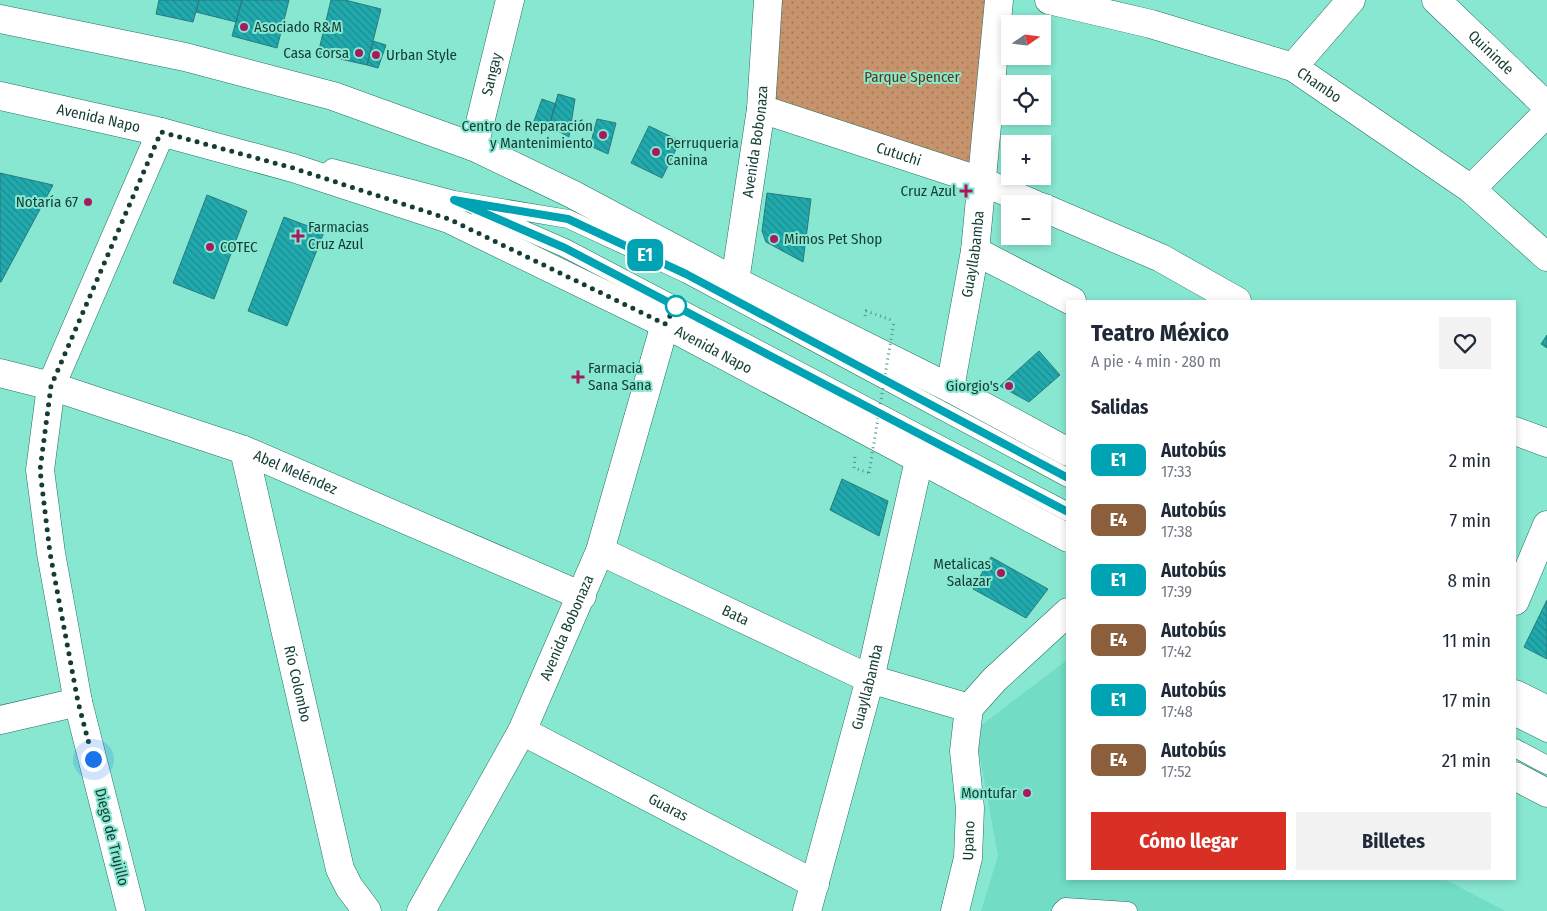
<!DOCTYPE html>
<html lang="es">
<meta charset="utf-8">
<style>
body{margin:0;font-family:"Fira Sans Condensed",sans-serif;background:#f2f2f3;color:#1f2937;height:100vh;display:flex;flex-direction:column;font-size:19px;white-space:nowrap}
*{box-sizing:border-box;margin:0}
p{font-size:16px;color:#747a83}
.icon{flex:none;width:28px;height:28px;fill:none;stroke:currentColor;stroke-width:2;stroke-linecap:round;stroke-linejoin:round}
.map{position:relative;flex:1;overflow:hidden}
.sheet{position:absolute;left:1066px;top:300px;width:450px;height:580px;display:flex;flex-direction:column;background:#fff;border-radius:0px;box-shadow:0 2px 8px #0003}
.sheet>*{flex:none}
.badge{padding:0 10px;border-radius:8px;font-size:18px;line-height:32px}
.needle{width:32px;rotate:76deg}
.tools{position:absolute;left:1001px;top:15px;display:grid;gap:10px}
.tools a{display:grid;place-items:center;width:50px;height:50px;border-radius:0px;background:#fff;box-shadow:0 2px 8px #0003;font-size:25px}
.you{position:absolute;width:25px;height:25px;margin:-12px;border:4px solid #fff;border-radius:50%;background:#1a73e8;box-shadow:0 0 0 8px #1a73e833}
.map>.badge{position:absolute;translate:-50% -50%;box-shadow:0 0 0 2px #fff}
h2{padding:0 25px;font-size:19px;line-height:45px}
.round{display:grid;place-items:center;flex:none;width:52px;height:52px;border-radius:0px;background:#f2f2f3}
.head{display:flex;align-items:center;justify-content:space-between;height:85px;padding:0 25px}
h1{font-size:24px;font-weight:700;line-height:38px}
.button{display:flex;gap:10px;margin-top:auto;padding:10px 25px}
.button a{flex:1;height:58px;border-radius:0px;background:#d93025;color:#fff;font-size:20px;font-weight:700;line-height:58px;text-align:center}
.button a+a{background:#f2f2f3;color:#1f2937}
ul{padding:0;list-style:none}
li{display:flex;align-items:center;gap:15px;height:60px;padding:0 25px}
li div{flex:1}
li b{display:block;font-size:19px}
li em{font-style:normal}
li .badge{min-width:55px;font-weight:700;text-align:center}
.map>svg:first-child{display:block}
.built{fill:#72dcc5}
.park{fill:url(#park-dots)}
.building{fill:url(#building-back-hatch);stroke:#297b7d}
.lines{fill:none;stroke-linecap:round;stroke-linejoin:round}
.service-casing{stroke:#247061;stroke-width:19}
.minor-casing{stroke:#247061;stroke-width:29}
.primary-casing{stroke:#247061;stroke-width:29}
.path{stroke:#4e9283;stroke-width:3;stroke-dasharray:1 4;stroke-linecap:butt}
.service{stroke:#fff;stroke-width:18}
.minor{stroke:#fff;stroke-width:28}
.primary{stroke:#fff;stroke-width:28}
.path-bridge{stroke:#4e9283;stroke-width:3;stroke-dasharray:1 4;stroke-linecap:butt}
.line-casing{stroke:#fff;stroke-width:11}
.line{stroke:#00a3b4;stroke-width:8}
.walk{stroke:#143d35;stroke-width:5;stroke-dasharray:0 9}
.poi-dot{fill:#a61b5f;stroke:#88e7d1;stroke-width:2}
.stop-dot{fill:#fff;stroke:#00a3b4;stroke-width:2.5}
.labels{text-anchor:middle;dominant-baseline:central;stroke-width:4;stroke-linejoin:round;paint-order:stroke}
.poi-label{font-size:15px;fill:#143d35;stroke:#88e7d1;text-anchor:start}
.street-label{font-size:15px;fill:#143d35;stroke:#88e7d1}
.park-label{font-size:15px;fill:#64360d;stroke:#88e7d1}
</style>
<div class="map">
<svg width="1547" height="911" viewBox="0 0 1547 911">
<defs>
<pattern id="park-dots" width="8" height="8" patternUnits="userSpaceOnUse" patternTransform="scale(1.25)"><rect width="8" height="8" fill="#c7936c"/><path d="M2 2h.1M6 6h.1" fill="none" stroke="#a0795a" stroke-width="1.8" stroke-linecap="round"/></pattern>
<pattern id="building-back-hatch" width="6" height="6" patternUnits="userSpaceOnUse" patternTransform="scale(1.25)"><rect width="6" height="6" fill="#21aaae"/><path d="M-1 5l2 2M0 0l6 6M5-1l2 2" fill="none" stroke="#1c8c8e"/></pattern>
</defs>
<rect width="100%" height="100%" fill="#88e7d1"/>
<path class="built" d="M1067 660 1068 879H1444L1505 911H981L998 856 975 730Z"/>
<path class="park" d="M768 0H999L981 181 761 109Z"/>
<path class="building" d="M159 0H199L193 22 156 14Z
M199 0H242L236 22 196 12Z
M242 0H289L277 48 232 36Z
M331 0H345L381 9 367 65 318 54Z
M373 41 386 45 378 68 367 65Z
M558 94 575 99 569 137 549 126Z
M542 99 556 104 549 126 534 121Z
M597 119 616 123 608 154 590 146Z
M649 126 680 141 662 178 631 163Z
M0 173 53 185 1 282H0Z
M767 193 811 199 803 262 766 242 762 231Z
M207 195 247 211 214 299 173 283Z
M284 217 324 232 287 326 248 311Z
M1547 335V348L1541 344Z
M1039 351 1060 375 1029 402 1000 386Z
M842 479 888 501 879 536 830 510Z
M991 557 1048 589 1026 618 973 589Z
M1547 600V659L1524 647Z"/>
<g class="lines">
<g class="service-casing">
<path id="service" d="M332 168 454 200 568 219 687 274 1068 478
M480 211 565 248 1068 512
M1515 717 1547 733
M1515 748 1547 765
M1061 911 1065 907 1128 911"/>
</g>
<g class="minor-casing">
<g id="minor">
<path id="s1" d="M1049 0 1151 24 1293 67 1471 189 1547 257"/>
<path id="s2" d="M1436 0 1547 106"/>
<path d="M1293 67 1351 0"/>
<path id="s3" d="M761 109 981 181 1034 204"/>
<path id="s4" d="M474 147 510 0"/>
<path d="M1471 189 1547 113"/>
<path d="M1042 207 1161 258 1237 301"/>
<path d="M975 251 1072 301"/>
<path id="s5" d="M735 281 761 109 768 0"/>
<path id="s6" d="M0 373 51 386 244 450 582 596"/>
<path id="s7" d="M950 388 975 251 999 0"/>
<path d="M1515 431 1547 443"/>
<path id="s8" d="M244 450 340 869 349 887 367 911"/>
<path id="s9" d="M600 551 870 679 969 708"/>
<path d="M1515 601 1547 525"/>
<path d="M969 708 995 679 1068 612"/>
<path d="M0 720 78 702"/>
<path id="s10" d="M522 731 815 884"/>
<path d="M131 911 78 702 51 553 40 470 51 386 161 132"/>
<path id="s11" d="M421 911 522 731 600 551 665 324"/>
<path id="s12" d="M807 911 870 679 919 460"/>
<path id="s13" d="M955 911 968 858 970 808 964 751 969 708"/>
</g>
</g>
<g class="primary-casing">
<g id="primary">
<path d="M0 19 185 57 333 96 474 147 572 194 735 281 950 388 1068 452"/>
<path id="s14" d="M0 96 161 132 293 168 449 219 665 324 1068 538"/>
<path d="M1515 694 1547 710"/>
<path d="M1515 776 1547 793"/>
</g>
</g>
<path class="path" d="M865 316 866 311 894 321
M855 457 854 468 869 473"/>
<use href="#service" class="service"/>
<use href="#minor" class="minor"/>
<use href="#primary" class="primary"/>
<path class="path-bridge" d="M869 473 894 321"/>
</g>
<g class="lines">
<g class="line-casing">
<path id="line" d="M1068 478 686 274 568 219 454 200 565 248 1068 512"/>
</g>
<use href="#line" class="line"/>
<path class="walk" d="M93 759 78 702 50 553 40 470 51 386 161 132 293 168 449 219 665 324 676 306"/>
</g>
<g class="poi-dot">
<circle cx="244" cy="27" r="5"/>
<circle cx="359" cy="53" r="5"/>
<circle cx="376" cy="55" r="5"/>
<circle cx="603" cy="135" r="5"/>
<circle cx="656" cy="152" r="5"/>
<path d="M963.5 183.5h5v5h5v5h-5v5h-5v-5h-5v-5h5z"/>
<circle cx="88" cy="202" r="5"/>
<path d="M295.5 228.5h5v5h5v5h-5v5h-5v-5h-5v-5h5z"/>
<circle cx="774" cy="239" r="5"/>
<circle cx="210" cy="247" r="5"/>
<path d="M575.5 369.5h5v5h5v5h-5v5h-5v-5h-5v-5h5z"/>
<circle cx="1009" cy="386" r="5"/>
<circle cx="1001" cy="573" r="5"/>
<circle cx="1027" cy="793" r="5"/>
</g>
<circle class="stop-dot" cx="676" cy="306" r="10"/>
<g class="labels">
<g class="poi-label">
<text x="254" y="27">Asociado R&amp;M</text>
<text x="349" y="53" text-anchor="end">Casa Corsa</text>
<text x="386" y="55">Urban Style</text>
<text x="593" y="126" text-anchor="end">Centro de Reparación<tspan x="593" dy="17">y Mantenimiento</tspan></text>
<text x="666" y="143">Perruqueria<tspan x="666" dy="17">Canina</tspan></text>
<text x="956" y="191" text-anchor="end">Cruz Azul</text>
<text x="78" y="202" text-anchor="end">Notaría 67</text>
<text x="308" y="227">Farmacias<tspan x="308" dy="17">Cruz Azul</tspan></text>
<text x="784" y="239">Mimos Pet Shop</text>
<text x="220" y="247">COTEC</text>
<text x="588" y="368">Farmacia<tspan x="588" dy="17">Sana Sana</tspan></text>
<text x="999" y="386" text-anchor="end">Giorgio's</text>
<text x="991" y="564" text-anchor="end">Metalicas<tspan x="991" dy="17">Salazar</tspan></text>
<text x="1017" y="793" text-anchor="end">Montufar</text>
</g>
<g class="street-label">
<text stroke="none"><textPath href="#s2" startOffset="76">Quininde</textPath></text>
<text stroke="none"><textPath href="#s4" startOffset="75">Sangay</textPath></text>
<text stroke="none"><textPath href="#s1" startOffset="285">Chambo</textPath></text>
<text stroke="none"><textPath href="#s14" startOffset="101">Avenida Napo</textPath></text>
<text stroke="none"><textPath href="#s5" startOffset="141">Avenida Bobonaza</textPath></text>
<text stroke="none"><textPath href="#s3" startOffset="145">Cutuchi</textPath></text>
<text stroke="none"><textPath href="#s7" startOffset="136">Guayllabamba</textPath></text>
<text stroke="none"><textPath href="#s14" startOffset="761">Avenida Napo</textPath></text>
<text stroke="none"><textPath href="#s6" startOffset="312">Abel Meléndez</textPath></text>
<text stroke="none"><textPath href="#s9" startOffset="150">Bata</textPath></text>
<text stroke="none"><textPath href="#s11" startOffset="319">Avenida Bobonaza</textPath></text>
<text stroke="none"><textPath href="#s8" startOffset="240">Río Colombo</textPath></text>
<text stroke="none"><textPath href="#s12" startOffset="232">Guayllabamba</textPath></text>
<text stroke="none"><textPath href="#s10" startOffset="165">Guaras</textPath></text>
<text transform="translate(112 837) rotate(76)">Diego de Trujillo</text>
<text stroke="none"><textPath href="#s13" startOffset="72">Upano</textPath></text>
</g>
<g class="park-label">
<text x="912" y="77">Parque Spencer</text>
</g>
</g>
</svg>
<div class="tools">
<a><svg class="needle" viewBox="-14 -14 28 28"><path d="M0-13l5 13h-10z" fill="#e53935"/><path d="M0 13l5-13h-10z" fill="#747a83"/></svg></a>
<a><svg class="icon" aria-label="locate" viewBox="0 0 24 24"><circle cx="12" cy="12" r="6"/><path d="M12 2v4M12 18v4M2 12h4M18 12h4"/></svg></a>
<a>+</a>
<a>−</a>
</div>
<div class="you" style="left:93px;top:759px"></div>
<b class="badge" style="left:645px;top:255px;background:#00a3b4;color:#fff">E1</b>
<section class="sheet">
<div class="head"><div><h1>Teatro México</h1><p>A pie · 4 min · 280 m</p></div><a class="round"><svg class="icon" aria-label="heart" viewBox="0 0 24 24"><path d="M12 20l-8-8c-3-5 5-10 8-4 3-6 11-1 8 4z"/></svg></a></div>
<h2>Salidas</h2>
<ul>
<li><span class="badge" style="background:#00a3b4;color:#fff">E1</span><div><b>Autobús</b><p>17:33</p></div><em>2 min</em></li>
<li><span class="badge" style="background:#8b5e3c;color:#fff">E4</span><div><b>Autobús</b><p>17:38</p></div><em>7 min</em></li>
<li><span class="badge" style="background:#00a3b4;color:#fff">E1</span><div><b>Autobús</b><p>17:39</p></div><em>8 min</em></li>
<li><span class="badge" style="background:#8b5e3c;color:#fff">E4</span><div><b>Autobús</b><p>17:42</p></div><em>11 min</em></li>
<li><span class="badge" style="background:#00a3b4;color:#fff">E1</span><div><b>Autobús</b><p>17:48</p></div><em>17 min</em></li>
<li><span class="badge" style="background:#8b5e3c;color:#fff">E4</span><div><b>Autobús</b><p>17:52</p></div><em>21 min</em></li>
</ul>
<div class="button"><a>Cómo llegar</a><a>Billetes</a></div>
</section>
</div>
